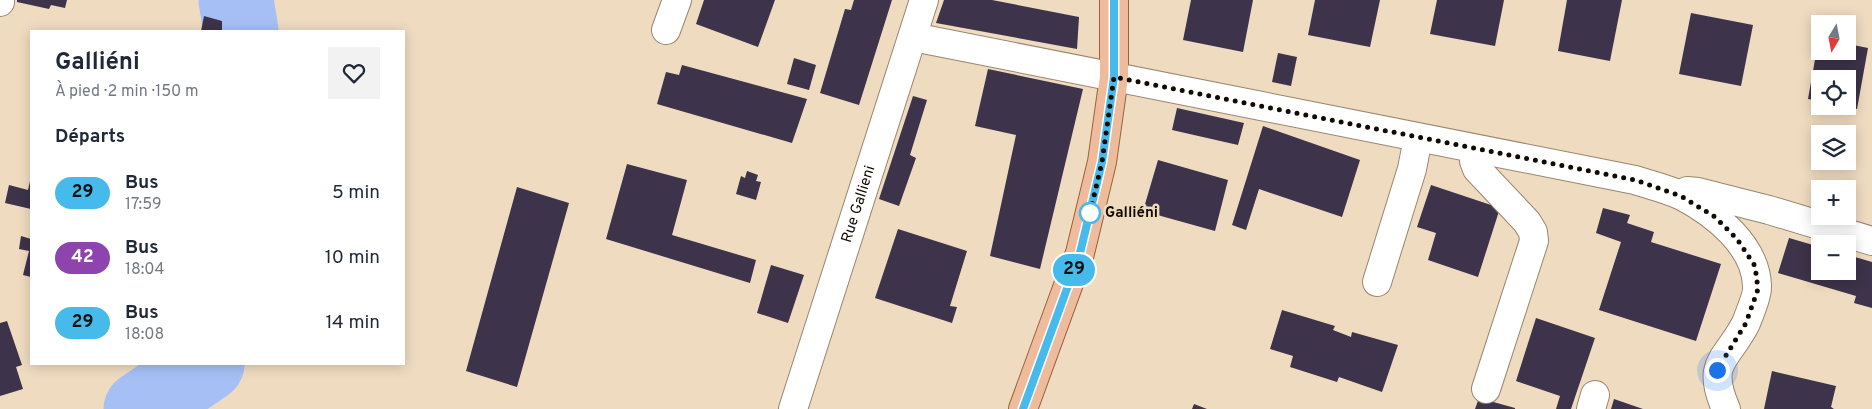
<!DOCTYPE html>
<html lang="fr">
<meta charset="utf-8">
<style>
body{margin:0;font-family:Overpass,sans-serif;background:#f2f2f3;color:#1f2937;height:100vh;display:flex;flex-direction:column;font-size:19px;white-space:nowrap}
*{box-sizing:border-box;margin:0}
p{font-size:16px;color:#747a83}
.icon{flex:none;width:28px;height:28px;fill:none;stroke:currentColor;stroke-width:2;stroke-linecap:round;stroke-linejoin:round}
.map{position:relative;flex:1;overflow:hidden}
.side{position:absolute;left:30px;top:30px;width:375px;height:335px;display:flex;flex-direction:column;background:#fff;border-radius:0px;box-shadow:0 2px 12px #0003}
.side>*{flex:none}
.badge{padding:0 10px;border-radius:16px;font-size:18px;line-height:32px}
.needle{width:32px;rotate:190deg}
.controls{position:absolute;left:1811px;top:15px;display:grid;gap:10px}
.controls a{display:grid;place-items:center;width:45px;height:45px;border-radius:0px;background:#fff;box-shadow:0 2px 12px #0003;font-size:25px}
.you{position:absolute;width:25px;height:25px;margin:-12px;border:4px solid #fff;border-radius:50%;background:#1a73e8;box-shadow:0 0 0 8px #1a73e833}
.map>.badge{position:absolute;translate:-50% -50%;box-shadow:0 0 0 2px #fff}
h2{padding:0 25px;font-size:19px;line-height:45px}
.round{display:grid;place-items:center;flex:none;width:52px;height:52px;border-radius:0px;background:#f2f2f3}
.summary{display:flex;align-items:center;justify-content:space-between;height:85px;padding:0 25px}
h1{font-size:24px;font-weight:700;line-height:38px}
ul{padding:0;list-style:none}
li{display:flex;align-items:center;gap:15px;height:65px;padding:0 25px}
li div{flex:1}
li b{display:block;font-size:19px}
li em{font-style:normal}
li .badge{min-width:55px;font-weight:700;text-align:center}
.map>svg:first-child{display:block}
.lines{fill:none;stroke-linecap:round;stroke-linejoin:round}
.river{stroke:#a6c0f6;stroke-width:75}
.building{fill:#3d334a}
.minor-casing{stroke:#99866e;stroke-width:30}
.major-casing{stroke:#99613c;stroke-width:30}
.minor{stroke:#fff;stroke-width:28}
.major{stroke:#eebc9c;stroke-width:28}
.line-casing{stroke:#fff;stroke-width:11}
.line{stroke:#47baec;stroke-width:8}
.walk{stroke:#110b03;stroke-width:5;stroke-dasharray:0 9}
.stop-dot{fill:#fff;stroke:#47baec;stroke-width:2.5}
.labels{text-anchor:middle;dominant-baseline:central;stroke-width:5;stroke-linejoin:round;paint-order:stroke}
.street-label{font-size:15px;fill:#110b03;stroke:#efdbc0}
.stop-label{font-size:15px;font-weight:bold;fill:#110b03;stroke:#efdbc0;text-anchor:start}
</style>
<div class="map">
<svg width="1872" height="409" viewBox="0 0 1872 409">
<rect width="100%" height="100%" fill="#efdbc0"/>
<g class="lines">
<path class="river" d="M236 0 241 31
M141 409 207 364"/>
</g>
<path class="building" d="M17 0H67L65 8 51 5 49 9 17 2Z
M704 0H775L758 47 696 24Z
M854 0H892L859 105 820 93 845 9 851 10Z
M944 0H992L1079 17 1077 49 936 23Z
M1191 0H1253L1243 52 1183 40Z
M1315 0H1380L1370 47 1308 35Z
M1437 0H1504L1495 46 1430 34Z
M1567 0H1622L1610 61 1558 51Z
M1691 13 1753 25 1741 86 1679 74Z
M204 16 222 21V31H201Z
M1819 37 1820 51H1848V44L1868 48 1857 109 1848 107V79H1820V101L1808 99Z
M1278 53 1297 57 1291 86 1272 82Z
M794 58 816 65 809 90 787 84Z
M682 65 807 99 792 143 657 104 666 72 679 75Z
M988 69 1083 89 1040 269 990 256 1016 135 975 126Z
M913 96 927 100 910 155 916 158 899 206 879 199Z
M1177 108 1244 123 1238 145 1172 130Z
M1263 126 1360 160 1342 217 1259 189 1246 230 1232 225Z
M1158 160 1228 180 1215 231 1143 211Z
M627 164 687 180 672 235 756 260 750 283 606 239Z
M747 171 758 175 756 181 761 182 756 200 736 194 741 176 745 178Z
M30 181 31 209 5 203 9 185 28 190Z
M1431 185 1500 208 1478 277 1428 260 1436 233 1417 227Z
M517 187 569 203 517 387 466 371Z
M1603 208 1630 215 1627 223 1654 232 1651 242 1721 264 1696 341 1599 310 1621 242 1596 233Z
M898 229 967 251 950 306 957 307 952 323 875 298Z
M21 236 31 239V277L23 275 29 251 19 249Z
M1789 238 1820 247V271H1848V255L1872 262V308L1854 303 1856 296 1778 273Z
M771 265 804 275 788 323 757 313Z
M1282 310 1335 326 1333 330 1351 337 1352 332 1398 345 1382 392 1339 377 1337 382 1290 367 1293 356 1270 349Z
M1536 318 1595 338 1571 409H1556L1560 396 1516 381Z
M7 321 22 365 16 367 23 389 0 396V323Z
M1772 371 1836 386 1831 407 1834 409H1764Z
M1479 398 1515 408V409H1475Z
M1614 399 1643 409H1611Z
M1194 404 1207 409H1192Z"/>
<g class="lines">
<g class="minor-casing">
<g id="minor">
<path d="M0 2V0"/>
<path d="M666 30 677 0"/>
<path d="M913 37 1635 180C1650 185 1668 189 1682 196 1716 214 1756 246 1757 286 1758 294 1749 315 1746 323 1727 361 1705 361 1726 409"/>
<path d="M1476 149 1474 161 1477 169 1527 222 1533 232 1534 241 1486 389"/>
<path d="M1684 193 1687 191 1698 192 1769 210 1872 241"/>
<path d="M1377 282 1412 169 1418 138"/>
<path id="s1" d="M793 409 924 0"/>
<path d="M1591 409 1595 395"/>
</g>
</g>
<g class="major-casing">
<path id="major" d="M1023 409 1080 253 1102 162 1114 77V0"/>
</g>
<use href="#minor" class="minor"/>
<use href="#major" class="major"/>
</g>
<g class="lines">
<g class="line-casing">
<path id="line" d="M1023 409 1080 253 1102 162 1114 77V0"/>
</g>
<use href="#line" class="line"/>
<path class="walk" d="M1090 213 1089 217 1102 162 1114 77 1635 180 1681 196 1715 217 1737 239 1755 266 1758 289 1746 323 1717 370"/>
</g>
<circle class="stop-dot" cx="1090" cy="213" r="10"/>
<g class="labels">
<g class="street-label">
<text stroke="none"><textPath href="#s1" startOffset="215">Rue Gallieni</textPath></text>
</g>
<g class="stop-label">
<text x="1105" y="213">Galliéni</text>
</g>
</g>
</svg>
<div class="controls">
<a><svg class="needle" viewBox="-14 -14 28 28"><path d="M0-13l5 13h-10z" fill="#e53935"/><path d="M0 13l5-13h-10z" fill="#747a83"/></svg></a>
<a><svg class="icon" aria-label="locate" viewBox="0 0 24 24"><circle cx="12" cy="12" r="6"/><path d="M12 2v4M12 18v4M2 12h4M18 12h4"/></svg></a>
<a><svg class="icon" aria-label="layers" viewBox="0 0 24 24"><path d="M12 4l9 5-9 5-9-5zM3 14l9 5 9-5"/></svg></a>
<a>+</a>
<a>−</a>
</div>
<div class="you" style="left:1717px;top:370px"></div>
<b class="badge" style="left:1074px;top:270px;background:#47baec;color:#111">29</b>
<section class="side">
<div class="summary"><div><h1>Galliéni</h1><p>À pied · 2 min · 150 m</p></div><a class="round"><svg class="icon" aria-label="heart" viewBox="0 0 24 24"><path d="M12 20l-8-8c-3-5 5-10 8-4 3-6 11-1 8 4z"/></svg></a></div>
<h2>Départs</h2>
<ul>
<li><span class="badge" style="background:#47baec;color:#111">29</span><div><b>Bus</b><p>17:59</p></div><em>5 min</em></li>
<li><span class="badge" style="background:#8e44ad;color:#fff">42</span><div><b>Bus</b><p>18:04</p></div><em>10 min</em></li>
<li><span class="badge" style="background:#47baec;color:#111">29</span><div><b>Bus</b><p>18:08</p></div><em>14 min</em></li>
</ul>
</section>
</div>
